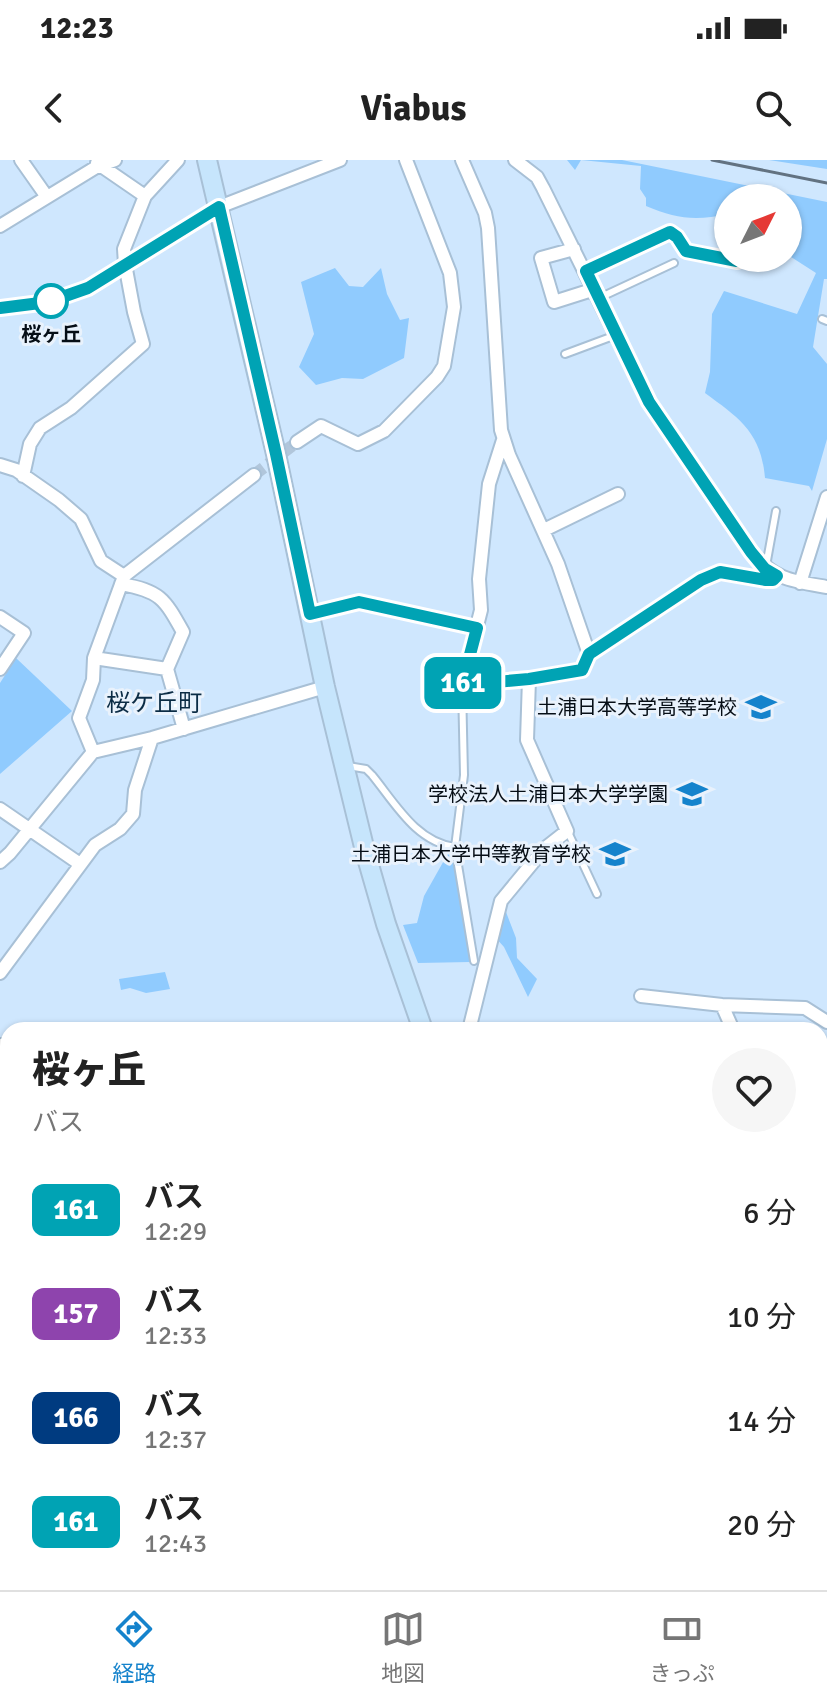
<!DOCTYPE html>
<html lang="ja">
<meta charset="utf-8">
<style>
body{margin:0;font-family:Signika,"Noto Sans JP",sans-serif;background:#f6f6f6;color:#222;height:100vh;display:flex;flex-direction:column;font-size:30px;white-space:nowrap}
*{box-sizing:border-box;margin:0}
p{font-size:26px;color:#767676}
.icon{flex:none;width:44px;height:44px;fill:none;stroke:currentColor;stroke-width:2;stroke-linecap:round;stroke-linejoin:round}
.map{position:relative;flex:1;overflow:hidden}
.drawer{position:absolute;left:0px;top:862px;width:828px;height:568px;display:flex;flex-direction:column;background:#fff;border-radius:24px 24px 0 0;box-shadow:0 2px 6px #0004}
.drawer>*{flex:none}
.badge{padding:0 16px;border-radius:12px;font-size:28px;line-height:52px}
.needle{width:52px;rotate:48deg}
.fabs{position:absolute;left:714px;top:24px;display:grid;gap:16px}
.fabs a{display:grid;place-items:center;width:88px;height:88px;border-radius:50%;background:#fff;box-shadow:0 2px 6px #0004;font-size:40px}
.map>.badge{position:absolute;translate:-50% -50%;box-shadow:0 0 0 4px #fff}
.round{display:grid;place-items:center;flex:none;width:84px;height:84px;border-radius:42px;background:#f6f6f6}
.overview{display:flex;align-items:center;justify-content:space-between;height:136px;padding:0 32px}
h1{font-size:38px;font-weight:800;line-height:60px}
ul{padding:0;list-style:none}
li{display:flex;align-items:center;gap:24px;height:104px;padding:0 32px}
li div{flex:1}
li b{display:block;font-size:30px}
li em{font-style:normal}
li .badge{min-width:88px;font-weight:700;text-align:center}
.status{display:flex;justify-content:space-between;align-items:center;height:56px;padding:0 40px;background:#fff;direction:ltr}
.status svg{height:22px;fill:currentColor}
header{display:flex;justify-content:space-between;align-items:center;height:104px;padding:0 32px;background:#fff;font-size:36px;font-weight:800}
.tabs{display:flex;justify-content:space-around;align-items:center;height:112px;border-top:2px solid #e0e0e0;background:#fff;font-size:22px;color:#767676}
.tabs a{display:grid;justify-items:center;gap:4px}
.tabs .current{color:#1583cc}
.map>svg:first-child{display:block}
.green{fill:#90cbfe}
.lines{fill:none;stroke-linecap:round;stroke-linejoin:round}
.street-tunnel{stroke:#b1c6db;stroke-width:12;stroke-dasharray:12 6;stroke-linecap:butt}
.lane-casing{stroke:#a8c0d6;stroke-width:10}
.street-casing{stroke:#a8c0d6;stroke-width:16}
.secondary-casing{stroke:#a8c0d6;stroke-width:22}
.primary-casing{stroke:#fff;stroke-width:24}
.lane{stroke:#fff;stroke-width:6}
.street{stroke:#fff;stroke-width:12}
.secondary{stroke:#c6e5fc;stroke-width:18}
.primary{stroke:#8ecaf9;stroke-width:20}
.rail{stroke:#627281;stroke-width:3}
.line-casing{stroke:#fff;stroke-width:18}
.line{stroke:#00a3b4;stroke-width:12}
.stop-dot{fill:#fff;stroke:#00a3b4;stroke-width:4}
.labels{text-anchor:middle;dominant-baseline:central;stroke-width:6;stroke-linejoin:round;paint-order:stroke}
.stop-label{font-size:20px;font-weight:bold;fill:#060e16;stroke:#e9f2fc}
.poi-label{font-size:20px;fill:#060e16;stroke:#e9f2fc;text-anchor:end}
.quarter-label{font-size:24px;fill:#0b2c45;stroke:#e9f2fc}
</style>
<div class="status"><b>12:23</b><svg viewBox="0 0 49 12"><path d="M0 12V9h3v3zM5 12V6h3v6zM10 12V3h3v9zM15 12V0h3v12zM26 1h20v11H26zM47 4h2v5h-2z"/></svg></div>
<header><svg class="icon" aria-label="back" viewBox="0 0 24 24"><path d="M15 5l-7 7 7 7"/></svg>Viabus<svg class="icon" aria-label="search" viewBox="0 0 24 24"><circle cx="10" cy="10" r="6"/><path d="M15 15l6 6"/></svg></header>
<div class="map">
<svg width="827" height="1430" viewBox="0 0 827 1430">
<rect width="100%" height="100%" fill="#cfe7fe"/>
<path class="green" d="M567 0H622L827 42V119H824L813 187 827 204V279L812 331 809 326 765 318C761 272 739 258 705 233L710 212 712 154 724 131 797 154 816 113 788 95V38H728V54C696 61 676 59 646 46V38L640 29 641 6 581 0 575 10Z
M769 0H827V9Z
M335 108 349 126 363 127 381 108 387 134 400 160 409 158 404 198 363 219 342 218 316 225 299 207 314 174 301 122Z
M16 498 72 551 0 614V523Z
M451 688 470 802 418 803 403 765 417 763 424 736Z
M506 752 516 778 517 798 537 819 528 837 504 787 495 777Z
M165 812 170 829 146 833 130 828 121 830 119 819Z
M827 980V1018L820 1021V990Z
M0 1128 8 1137V1215L0 1213Z"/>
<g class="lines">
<path class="street-tunnel" d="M254 315 297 282"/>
<g class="lane-casing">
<path id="lane" d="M599 138 674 103
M822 159 827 161
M565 194 616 175
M766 406 776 351
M462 525 464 615 455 687 474 801
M348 606 366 609 372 615C395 643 416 682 455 687
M568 672 597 734"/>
</g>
<g class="street-casing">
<path id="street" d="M21 0 47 37
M462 0 485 53 488 68 501 270 509 295 558 404 589 494
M515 0 537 17 543 28 649 242 751 392C775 420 792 421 827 427
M97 3 145 36
M0 66 98 6 115 0
M574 89 541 98 554 142 595 129
M586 111 670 72 677 77 686 91 737 101
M0 148 48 142 88 128 219 47 340 0
M503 280 489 324 479 419 481 450 462 525 529 519 582 510 589 494 701 420 720 412 766 420H773L777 416
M297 282 321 266 358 284 384 271 437 217 444 206 454 147 450 113 406 0
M0 305 16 310 59 340 81 359 101 401 124 416 254 315
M23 316 30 284 40 268 71 248 143 184 134 152 125 104 124 89 145 36 178 0
M544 370 618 334
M800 423 827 337
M121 424C160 431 164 438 183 472L167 509 184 569
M310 454 359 442 477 468
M0 457 24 473 0 509
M94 498 167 509
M93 592 79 558 93 520 94 498 123 419
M0 649 80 704
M0 702 10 693 93 592 152 578 325 527
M0 813 95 685 120 669 133 654 135 630 152 578
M641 836 722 845 805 848 827 862
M722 845 733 870
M469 870 501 741 544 689 567 671 527 580 529 519
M0 885H8
M820 945 827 938
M0 947 8 945
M0 997 6 1011
M0 1071 8 1068
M0 1095 8 1103
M820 1190 827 1186
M0 1230 8 1238
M820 1325 827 1324
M309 1422 314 1430
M211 1430 212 1422
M513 1430 526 1422
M665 1430 677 1422"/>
</g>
<g class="secondary-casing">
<path id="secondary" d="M207 0 276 294 325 527 365 691 386 764 423 870
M91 1422 93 1430
M653 1422 656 1430"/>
</g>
<g class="primary-casing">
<path id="primary" d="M820 1094 827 1091
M820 1112 827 1109
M0 1409 8 1406
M0 1427 17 1422"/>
</g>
<use href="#lane" class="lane"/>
<use href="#street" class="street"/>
<use href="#secondary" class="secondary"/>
<use href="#primary" class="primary"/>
<path class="rail" d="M712 0 827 23"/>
</g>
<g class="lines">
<g class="line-casing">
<path id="line" d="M0 148 48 142 88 128 219 47 276 294 310 454 359 442 477 468 462 525 529 519 582 510 589 494 701 420 720 412 766 420H773L777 416 765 409 751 392 649 242 586 111 670 72 677 77 686 91 737 101"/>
</g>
<use href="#line" class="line"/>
</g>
<defs>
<g id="school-bare" transform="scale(2.4)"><path d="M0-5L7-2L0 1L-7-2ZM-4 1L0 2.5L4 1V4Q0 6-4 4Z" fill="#1583cc" stroke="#e9f2fc" stroke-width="2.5" paint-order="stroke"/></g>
</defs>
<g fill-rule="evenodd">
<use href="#school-bare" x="761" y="547"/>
<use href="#school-bare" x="692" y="634"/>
<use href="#school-bare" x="615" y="694"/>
</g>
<circle class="stop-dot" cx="51" cy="141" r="16"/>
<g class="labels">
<g class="stop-label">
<text x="51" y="174">桜ヶ丘</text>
</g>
<g class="poi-label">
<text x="737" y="547">土浦日本大学高等学校</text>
<text x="668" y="634">学校法人土浦日本大学学園</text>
<text x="591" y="694">土浦日本大学中等教育学校</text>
</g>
<g class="quarter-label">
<text x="154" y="543">桜ケ丘町</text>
</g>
</g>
</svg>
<div class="fabs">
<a><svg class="needle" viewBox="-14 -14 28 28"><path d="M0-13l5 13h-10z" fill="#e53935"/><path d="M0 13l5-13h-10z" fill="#767676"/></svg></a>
</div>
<b class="badge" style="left:463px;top:523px;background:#00a3b4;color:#fff">161</b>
<section class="drawer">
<div class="overview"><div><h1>桜ヶ丘</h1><p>バス</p></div><a class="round"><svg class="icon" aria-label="heart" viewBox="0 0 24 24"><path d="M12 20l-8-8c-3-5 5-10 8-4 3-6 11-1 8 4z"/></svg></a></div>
<ul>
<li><span class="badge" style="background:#00a3b4;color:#fff">161</span><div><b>バス</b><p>12:29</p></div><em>6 分</em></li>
<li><span class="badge" style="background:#8e44ad;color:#fff">157</span><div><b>バス</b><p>12:33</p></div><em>10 分</em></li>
<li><span class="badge" style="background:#003b80;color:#fff">166</span><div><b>バス</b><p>12:37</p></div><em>14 分</em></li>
<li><span class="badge" style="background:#00a3b4;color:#fff">161</span><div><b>バス</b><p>12:43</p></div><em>20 分</em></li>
</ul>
</section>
</div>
<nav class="tabs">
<a class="current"><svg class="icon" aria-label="directions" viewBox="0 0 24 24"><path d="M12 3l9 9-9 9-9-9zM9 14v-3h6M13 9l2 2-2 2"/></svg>経路</a>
<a><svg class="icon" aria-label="map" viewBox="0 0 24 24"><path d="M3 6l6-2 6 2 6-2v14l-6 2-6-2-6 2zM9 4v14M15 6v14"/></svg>地図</a>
<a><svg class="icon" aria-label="tickets" viewBox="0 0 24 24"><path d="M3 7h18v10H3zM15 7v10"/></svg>きっぷ</a>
</nav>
